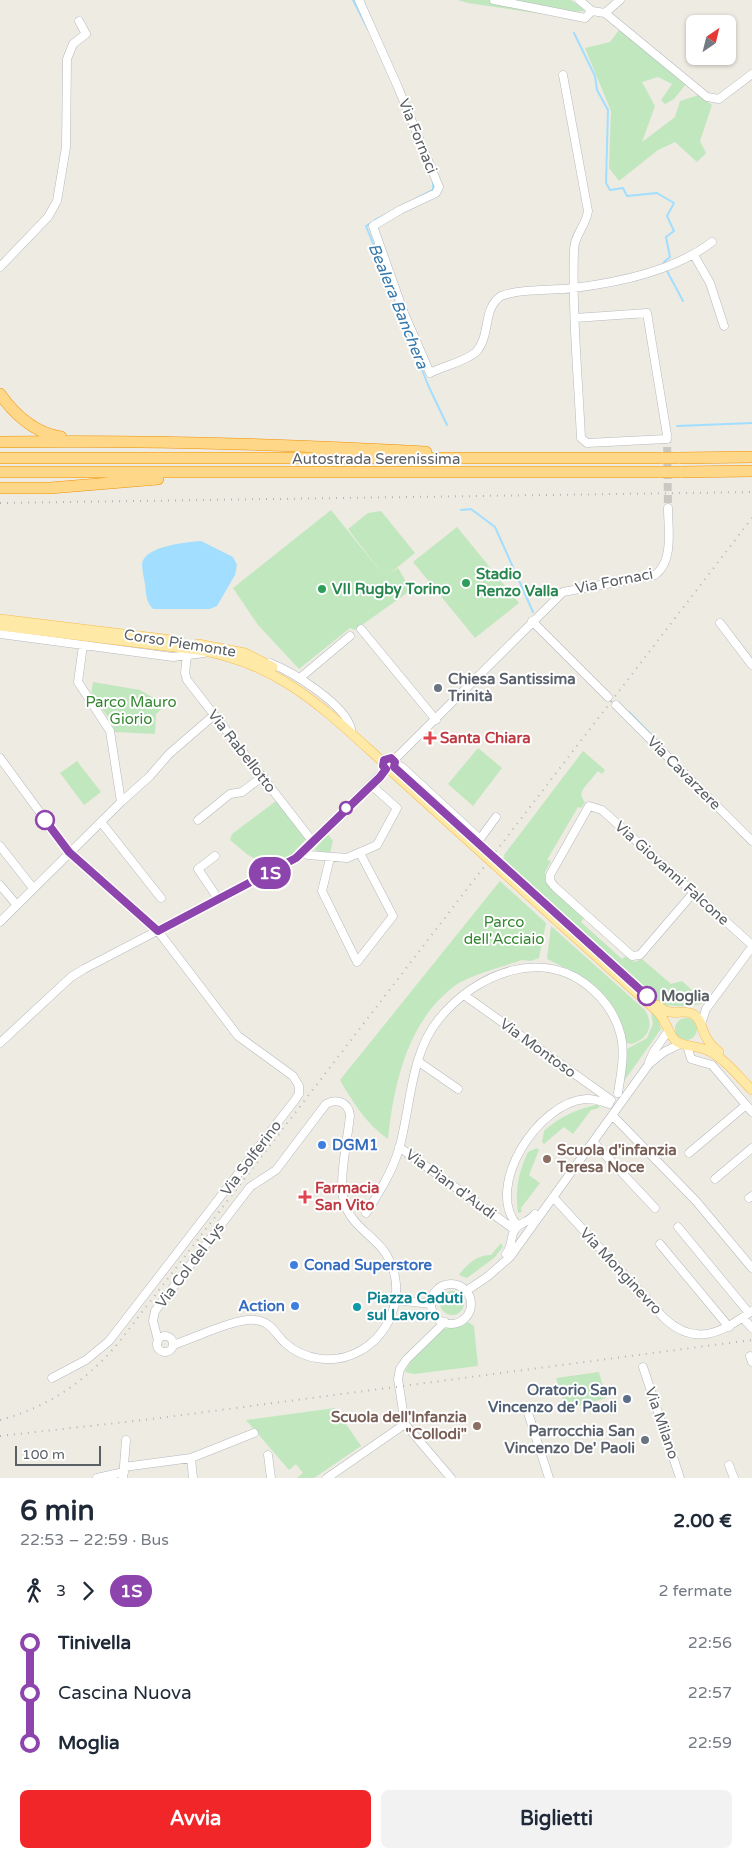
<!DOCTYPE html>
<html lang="it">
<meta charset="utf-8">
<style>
body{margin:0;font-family:"Varela Round",sans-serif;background:#f2f2f3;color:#1f2937;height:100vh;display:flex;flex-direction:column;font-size:19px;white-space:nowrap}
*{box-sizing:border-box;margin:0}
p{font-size:16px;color:#747a83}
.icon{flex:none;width:28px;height:28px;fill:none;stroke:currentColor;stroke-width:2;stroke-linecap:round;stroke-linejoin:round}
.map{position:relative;height:1478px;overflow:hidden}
.side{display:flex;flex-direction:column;background:#fff;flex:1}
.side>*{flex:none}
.badge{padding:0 10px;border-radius:16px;font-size:18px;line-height:32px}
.needle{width:32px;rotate:35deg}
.controls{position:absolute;left:686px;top:15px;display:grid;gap:10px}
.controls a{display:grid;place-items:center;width:50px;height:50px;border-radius:8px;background:#fff;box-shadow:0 1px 4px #0004;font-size:25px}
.scale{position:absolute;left:15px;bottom:12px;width:86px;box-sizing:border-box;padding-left:5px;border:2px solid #5b6064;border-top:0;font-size:14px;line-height:18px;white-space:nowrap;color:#5b6064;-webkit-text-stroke:4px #fff;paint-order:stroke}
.map>.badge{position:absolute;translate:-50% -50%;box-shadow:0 0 0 2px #fff}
.legs{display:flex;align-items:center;gap:8px;height:55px;padding:0 20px;font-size:16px}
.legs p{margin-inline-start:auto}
.summary{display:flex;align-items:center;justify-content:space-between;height:85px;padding:0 20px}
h1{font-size:28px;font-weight:700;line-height:38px}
.primary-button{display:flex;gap:10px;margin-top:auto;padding:10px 20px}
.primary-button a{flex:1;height:58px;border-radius:8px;background:#f12628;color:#fff;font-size:20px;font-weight:700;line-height:58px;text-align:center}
.primary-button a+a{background:#f2f2f3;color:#1f2937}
ul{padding:0 20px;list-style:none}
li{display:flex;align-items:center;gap:18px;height:50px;font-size:19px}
li i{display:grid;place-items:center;width:8px;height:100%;margin:0 6px;background:currentColor}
li i::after{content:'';width:12px;height:12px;margin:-6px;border:4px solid;border-radius:50%;background:#fff}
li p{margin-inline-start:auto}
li:first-child i{background:linear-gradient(#0000 50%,currentColor 0)}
li:last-child i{background:linear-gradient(currentColor 50%,#0000 0)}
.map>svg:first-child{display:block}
.green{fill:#c1e7be}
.water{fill:#a2deff}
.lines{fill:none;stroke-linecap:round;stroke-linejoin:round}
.stream{stroke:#a2deff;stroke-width:2}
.minor-tunnel{stroke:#c9c8c2;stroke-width:8;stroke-dasharray:8 4;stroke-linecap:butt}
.minor-casing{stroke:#b5b9be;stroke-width:9}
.major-casing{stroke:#f8bb52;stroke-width:10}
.highway-casing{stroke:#f19100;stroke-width:12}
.minor{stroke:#fff;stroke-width:8}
.major{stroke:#ffe9a7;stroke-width:9}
.highway{stroke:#ffd789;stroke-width:11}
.rail{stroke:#b4b5b5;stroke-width:2;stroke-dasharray:1 6;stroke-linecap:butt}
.major-bridge-casing{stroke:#f8bb52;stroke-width:10;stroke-linecap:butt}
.highway-bridge-casing{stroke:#f19100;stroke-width:12;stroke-linecap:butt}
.major-bridge{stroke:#ffe9a7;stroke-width:9}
.highway-bridge{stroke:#ffd789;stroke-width:11}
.line-1-casing{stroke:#fff;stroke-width:11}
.line-1{stroke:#8e44ad;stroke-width:8}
.leisure-dot{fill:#2e9e5b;stroke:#fff;stroke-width:2}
.worship-dot{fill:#6b7280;stroke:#fff;stroke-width:2}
.health-dot{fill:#e0444e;stroke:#fff;stroke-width:2}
.stop-1-dot{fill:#fff;stroke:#8e44ad;stroke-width:2.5}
.shop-dot{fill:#3f7fe0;stroke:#fff;stroke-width:2}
.education-dot{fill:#8d6e63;stroke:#fff;stroke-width:2}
.culture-dot{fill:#0f9aa8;stroke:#fff;stroke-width:2}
.service-dot{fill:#5c6f8a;stroke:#fff;stroke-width:2}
.labels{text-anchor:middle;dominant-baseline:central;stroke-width:4;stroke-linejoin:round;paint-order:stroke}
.street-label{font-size:15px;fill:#5b6064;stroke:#fff}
.leisure-label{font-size:15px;font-weight:bold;fill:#27864d;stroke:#fff;text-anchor:start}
.worship-label{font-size:15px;font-weight:bold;fill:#5b616d;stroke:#fff;text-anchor:start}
.park-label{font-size:15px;fill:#348630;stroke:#fff}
.health-label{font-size:15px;font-weight:bold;fill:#be3a42;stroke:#fff;text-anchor:start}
.stop-label{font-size:15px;font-weight:bold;fill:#5b6064;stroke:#fff;text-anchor:start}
.shop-label{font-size:15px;font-weight:bold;fill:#366cbe;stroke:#fff;text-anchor:start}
.education-label{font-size:15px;font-weight:bold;fill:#785e54;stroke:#fff;text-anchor:start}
.culture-label{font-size:15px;font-weight:bold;fill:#0d838f;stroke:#fff;text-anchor:start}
.service-label{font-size:15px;font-weight:bold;fill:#4e5e75;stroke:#fff;text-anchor:end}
.water-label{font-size:16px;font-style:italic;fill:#387aad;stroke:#fff}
</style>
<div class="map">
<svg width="752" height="1478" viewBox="0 0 752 1478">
<rect width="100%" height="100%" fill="#eeebe2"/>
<path class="green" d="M458 0H571L585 11 542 14 468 3Z
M619 30 687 83 674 99 665 104 661 100 672 84 658 77 642 82 655 106 642 142 675 117 680 101 699 95 712 105 700 141 706 153 697 162 675 142 658 150 619 181 609 168 611 111 585 48 610 42Z
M331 510 385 577 348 529 368 513 381 511 415 553 389 574 398 568 411 590 355 630 350 628 299 669 258 625 233 588Z
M457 527 519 603 475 638 413 562Z
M93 682 140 690 166 705 156 714 155 734 115 732 111 721 91 694Z
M478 748 502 768 473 806 448 784Z
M583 751 605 770 602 774 598 771 583 789 581 795 585 803 581 808 578 807 547 860 551 861 545 872V881L584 918 581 922 622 959 626 956 634 962 642 959 671 984 682 981 705 1002C697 1007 669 1008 661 1003L500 859 505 857 504 855Z
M77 761 101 792 84 805 60 773Z
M276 801 306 839 290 856 267 865 248 855 230 840 232 834Z
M328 834 333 841 330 853 314 850Z
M500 881 546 923 539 958 531 961 522 960C505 966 470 975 456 985 408 1020 394 1082 388 1139 367 1125 352 1101 340 1080Z
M551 926 645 1010C654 1025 649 1038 632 1044L627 1043C610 989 595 982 547 959Z
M651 1012 658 1018 661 1029 624 1081 627 1049 647 1038 653 1024Z
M675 1029a11 11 0 1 1 22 0a11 11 0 1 1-22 0Z
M599 1104V1108L591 1110 573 1134 564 1127 544 1144 542 1142 544 1131C560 1116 578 1109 599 1104Z
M537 1148 539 1150 529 1175 540 1183 521 1208 522 1212 518 1213C515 1191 518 1173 528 1152Z
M501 1243 503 1247 494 1258 467 1278 459 1275C466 1265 478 1254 491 1255Z
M440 1303a12 12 0 1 1 24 0a12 12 0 1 1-24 0Z
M468 1322 474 1326 478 1366 414 1374 405 1372C409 1360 431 1337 442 1330 451 1326 457 1330 468 1322Z
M599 1372 606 1398 566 1409 556 1378Z
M335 1408 361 1446 314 1478H297L303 1473 296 1464 289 1470 246 1420Z"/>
<path class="water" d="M201 541 233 557 237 565 235 575 217 606 210 609H153C146 602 146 594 145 584 144 578 142 570 142 564 144 546 187 542 201 541Z"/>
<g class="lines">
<path class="stream" d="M353 0 369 31
M574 33 595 76 597 90 608 110 606 183 610 190 623 188 627 196 657 193 674 203 667 216 674 231 666 237 670 257 664 262
M375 220 433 190V183
M371 223 366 226 399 309
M667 271 683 301
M402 318 428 385 447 425
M677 426 752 423
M461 510 471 509 495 527 533 612
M629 712 669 753"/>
<path class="minor-tunnel" d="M667 435 668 508"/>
<g class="minor-casing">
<path id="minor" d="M359 0 397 85 439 187 436 193 400 210 373 226 404 313 430 373C443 366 465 362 476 352 491 336 482 309 501 296 523 288 550 291 574 288 620 282 674 271 712 242
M494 0 585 18 592 11
M579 0 592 11 605 13 707 97 719 99 752 74
M605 13 620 0
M563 75 588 211C586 226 574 235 574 250 572 312 578 375 581 438L587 443 667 439
M694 255 710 283 724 326
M0 267 48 217 57 201 66 147 67 59 73 44 86 34 79 21
M575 318 647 313 667 435
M532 621 608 697
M720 623 752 665
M361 629 436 720
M0 634 173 657 204 653
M187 655 185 673 187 680 313 842
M270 663C293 672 346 705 351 729
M301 677 350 636
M616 705 752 841
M0 758 69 852 158 931 238 1036 293 1076 299 1086V1094L295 1100 109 1341 86 1360 52 1378
M394 760 563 592 655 575C674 561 668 529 668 508
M395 764 402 767 480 839 496 817
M121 802 150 776 169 754 213 716
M198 820 230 794 242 792 263 776
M101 822 161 898
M0 846 33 888
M303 852 308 855 347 858 377 845 397 808 371 785
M215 856 198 869 219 900
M330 858 322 891 357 962 393 916 360 853
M0 885 16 904
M694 892 640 955 632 956 555 887 550 881V875L589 806 602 810 752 945
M0 922 121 802 110 731 78 682 83 645
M464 995 611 1100
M701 1024 706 1009 752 947
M0 1043 71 977 84 969 289 862 311 844 386 769
M687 1045 691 1059 712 1065 752 1112
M419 1062 458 1089
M649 1062 654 1051 669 1030
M613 1116 696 1201 752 1268
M594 1143 655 1208
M399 1147 515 1230
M689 1153 746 1105
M715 1179 752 1148
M553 1197 664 1318C696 1348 722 1332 752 1311
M749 1198 752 1196
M366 1213C379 1193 392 1172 399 1149 411 1107 410 1054 439 1019 476 973 545 945 594 991 607 1003 617 1019 621 1036 625 1055 621 1074 618 1093
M518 1226C483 1188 538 1102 586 1099 594 1098 602 1102 609 1104
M678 1227 749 1313
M660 1244 729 1327
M506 1254C513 1245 510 1239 514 1231 519 1222 530 1222 535 1214
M431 1304a20 20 0 1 1 40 0a20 20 0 1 1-40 0Z
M466 1291 487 1277 510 1257 649 1064 664 1052 680 1044
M396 1300 431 1304
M743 1318 752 1328
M157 1344a8 8 0 1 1 16 0a8 8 0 1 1-16 0Z
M158 1340 153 1321 155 1311 250 1187 276 1170 326 1104C337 1098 348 1102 350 1115 348 1139 337 1183 345 1205 352 1225 372 1235 384 1251 408 1285 395 1333 358 1352 335 1364 304 1361 284 1342 275 1333 270 1321 255 1320 238 1317 192 1339 173 1345
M750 1356 752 1362
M643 1367 680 1478
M529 1416 549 1478
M405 1424 398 1379 400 1369 406 1360 445 1322
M405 1424 451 1478
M268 1455 271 1478
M729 1465 734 1478
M124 1467 191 1458
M97 1478 124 1472
M123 1478 126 1440
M193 1478 191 1458 254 1433
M327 1478 405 1424"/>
</g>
<g class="major-casing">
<path id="major" d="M0 619 172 640
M0 626 199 650C281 664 324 709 383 762L385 768 390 770 484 855
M198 644 245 653 273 667
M385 759 393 758 395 762 394 767
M495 865 658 1012C666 1021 670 1037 676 1041 682 1047 698 1045 709 1051 725 1059 739 1077 752 1090
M657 1005C673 1019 681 1008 693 1014 702 1019 701 1029 706 1037 709 1043 714 1048 719 1052"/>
</g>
<g class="highway-casing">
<path id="highway" d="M0 394C15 415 35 433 61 437
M0 442C142 440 284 444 426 452
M0 458H663
M678 458 752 457
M0 472H661
M680 472 752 471
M0 488H50L158 479"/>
</g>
<use href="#minor" class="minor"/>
<use href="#major" class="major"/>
<use href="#highway" class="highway"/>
<path class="rail" d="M0 503 752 492
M0 1420C48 1407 83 1383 116 1346L752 518
M0 1436 152 1419 752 1340"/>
<g class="major-bridge-casing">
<path id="major-bridge" d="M484 855 495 865"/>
</g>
<g class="highway-bridge-casing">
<path id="highway-bridge" d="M663 458H678
M661 472H680"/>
</g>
<use href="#major-bridge" class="major-bridge"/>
<use href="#highway-bridge" class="highway-bridge"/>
</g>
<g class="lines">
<g class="line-1-casing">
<path id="line-1" d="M45 820 69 852 158 931 296 858 380 777 386 769 383 766 384 760 391 758 395 762 394 767 647 996"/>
</g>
<use href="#line-1" class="line-1"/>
</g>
<g class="leisure-dot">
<circle cx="466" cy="583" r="5"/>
<circle cx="322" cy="589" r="5"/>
</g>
<g class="worship-dot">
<circle cx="438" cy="688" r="5"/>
<circle cx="645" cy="1440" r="5"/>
</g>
<g class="health-dot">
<path d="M427.5 730.5h5v5h5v5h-5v5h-5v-5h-5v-5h5z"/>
<path d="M302.5 1189.5h5v5h5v5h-5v5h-5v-5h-5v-5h5z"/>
</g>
<g class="stop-1-dot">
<circle cx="346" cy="808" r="6"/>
<circle cx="45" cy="820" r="9"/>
<circle cx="647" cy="996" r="9"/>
</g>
<g class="shop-dot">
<circle cx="322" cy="1145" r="5"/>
<circle cx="294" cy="1265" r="5"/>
<circle cx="295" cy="1306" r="5"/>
</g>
<g class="education-dot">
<circle cx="547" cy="1159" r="5"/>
<circle cx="477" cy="1426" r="5"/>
</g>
<circle class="culture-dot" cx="357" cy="1307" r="5"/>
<circle class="service-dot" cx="627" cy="1399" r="5"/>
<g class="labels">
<g class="street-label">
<text transform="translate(418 136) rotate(68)">Via Fornaci</text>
<text x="376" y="459">Autostrada Serenissima</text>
<text transform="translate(614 581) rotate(-11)">Via Fornaci</text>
<text transform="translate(180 643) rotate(9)">Corso Piemonte</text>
<text transform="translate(242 751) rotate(52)">Via Rabellotto</text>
<text transform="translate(684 773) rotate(45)">Via Cavarzere</text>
<text transform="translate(672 873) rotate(42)">Via Giovanni Falcone</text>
<text transform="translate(538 1048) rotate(36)">Via Montoso</text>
<text transform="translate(251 1158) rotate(-53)">Via Solferino</text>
<text transform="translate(451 1184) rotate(36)">Via Pian d'Audi</text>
<text transform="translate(190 1265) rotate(-53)">Via Col del Lys</text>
<text transform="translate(621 1271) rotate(47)">Via Monginevro</text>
<text transform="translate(662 1423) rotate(71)">Via Milano</text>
</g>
<g class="leisure-label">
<text x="476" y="574">Stadio<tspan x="476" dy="17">Renzo Valla</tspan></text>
<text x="332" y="589">VII Rugby Torino</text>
</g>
<g class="worship-label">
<text x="448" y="679">Chiesa Santissima<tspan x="448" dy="17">Trinità</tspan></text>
<text x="635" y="1431" text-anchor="end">Parrocchia San<tspan x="635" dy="17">Vincenzo De' Paoli</tspan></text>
</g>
<g class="park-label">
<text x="131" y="702">Parco Mauro<tspan x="131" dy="17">Giorio</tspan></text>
<text x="504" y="922">Parco<tspan x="504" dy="17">dell'Acciaio</tspan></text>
</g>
<g class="health-label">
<text x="440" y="738">Santa Chiara</text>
<text x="315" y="1188">Farmacia<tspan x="315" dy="17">San Vito</tspan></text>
</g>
<g class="stop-label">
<text x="661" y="996">Moglia</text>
</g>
<g class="shop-label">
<text x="332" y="1145">DGM1</text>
<text x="304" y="1265">Conad Superstore</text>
<text x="285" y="1306" text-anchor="end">Action</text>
</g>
<g class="education-label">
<text x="557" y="1150">Scuola d'infanzia<tspan x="557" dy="17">Teresa Noce</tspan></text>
<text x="467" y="1417" text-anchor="end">Scuola dell'Infanzia<tspan x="467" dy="17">"Collodi"</tspan></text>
</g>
<g class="culture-label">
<text x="367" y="1298">Piazza Caduti<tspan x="367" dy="17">sul Lavoro</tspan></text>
</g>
<g class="service-label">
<text x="617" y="1390">Oratorio San<tspan x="617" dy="17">Vincenzo de' Paoli</tspan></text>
</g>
<g class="water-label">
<text transform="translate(398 306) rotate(68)">Bealera Banchera</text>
</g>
</g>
</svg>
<div class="controls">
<a><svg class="needle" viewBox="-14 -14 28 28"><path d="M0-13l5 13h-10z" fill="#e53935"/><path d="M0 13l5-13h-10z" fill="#747a83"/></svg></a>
</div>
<div class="scale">100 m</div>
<b class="badge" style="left:270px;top:873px;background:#8e44ad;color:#fff">1S</b>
</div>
<section class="side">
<div class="summary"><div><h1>6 min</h1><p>22:53 – 22:59 · Bus</p></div><b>2.00 €</b></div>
<div class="legs"><svg class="icon" aria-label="walk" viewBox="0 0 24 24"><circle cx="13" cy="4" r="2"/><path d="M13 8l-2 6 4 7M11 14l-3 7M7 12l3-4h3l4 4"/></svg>3<svg class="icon" aria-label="forward" viewBox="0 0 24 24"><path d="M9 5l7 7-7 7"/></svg><b class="badge" style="background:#8e44ad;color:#fff">1S</b><p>2 fermate</p></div>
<ul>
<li><i style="color:#8e44ad"></i><b>Tinivella</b><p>22:56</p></li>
<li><i style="color:#8e44ad"></i><span>Cascina Nuova</span><p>22:57</p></li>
<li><i style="color:#8e44ad"></i><b>Moglia</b><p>22:59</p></li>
</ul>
<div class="primary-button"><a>Avvia</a><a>Biglietti</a></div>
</section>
